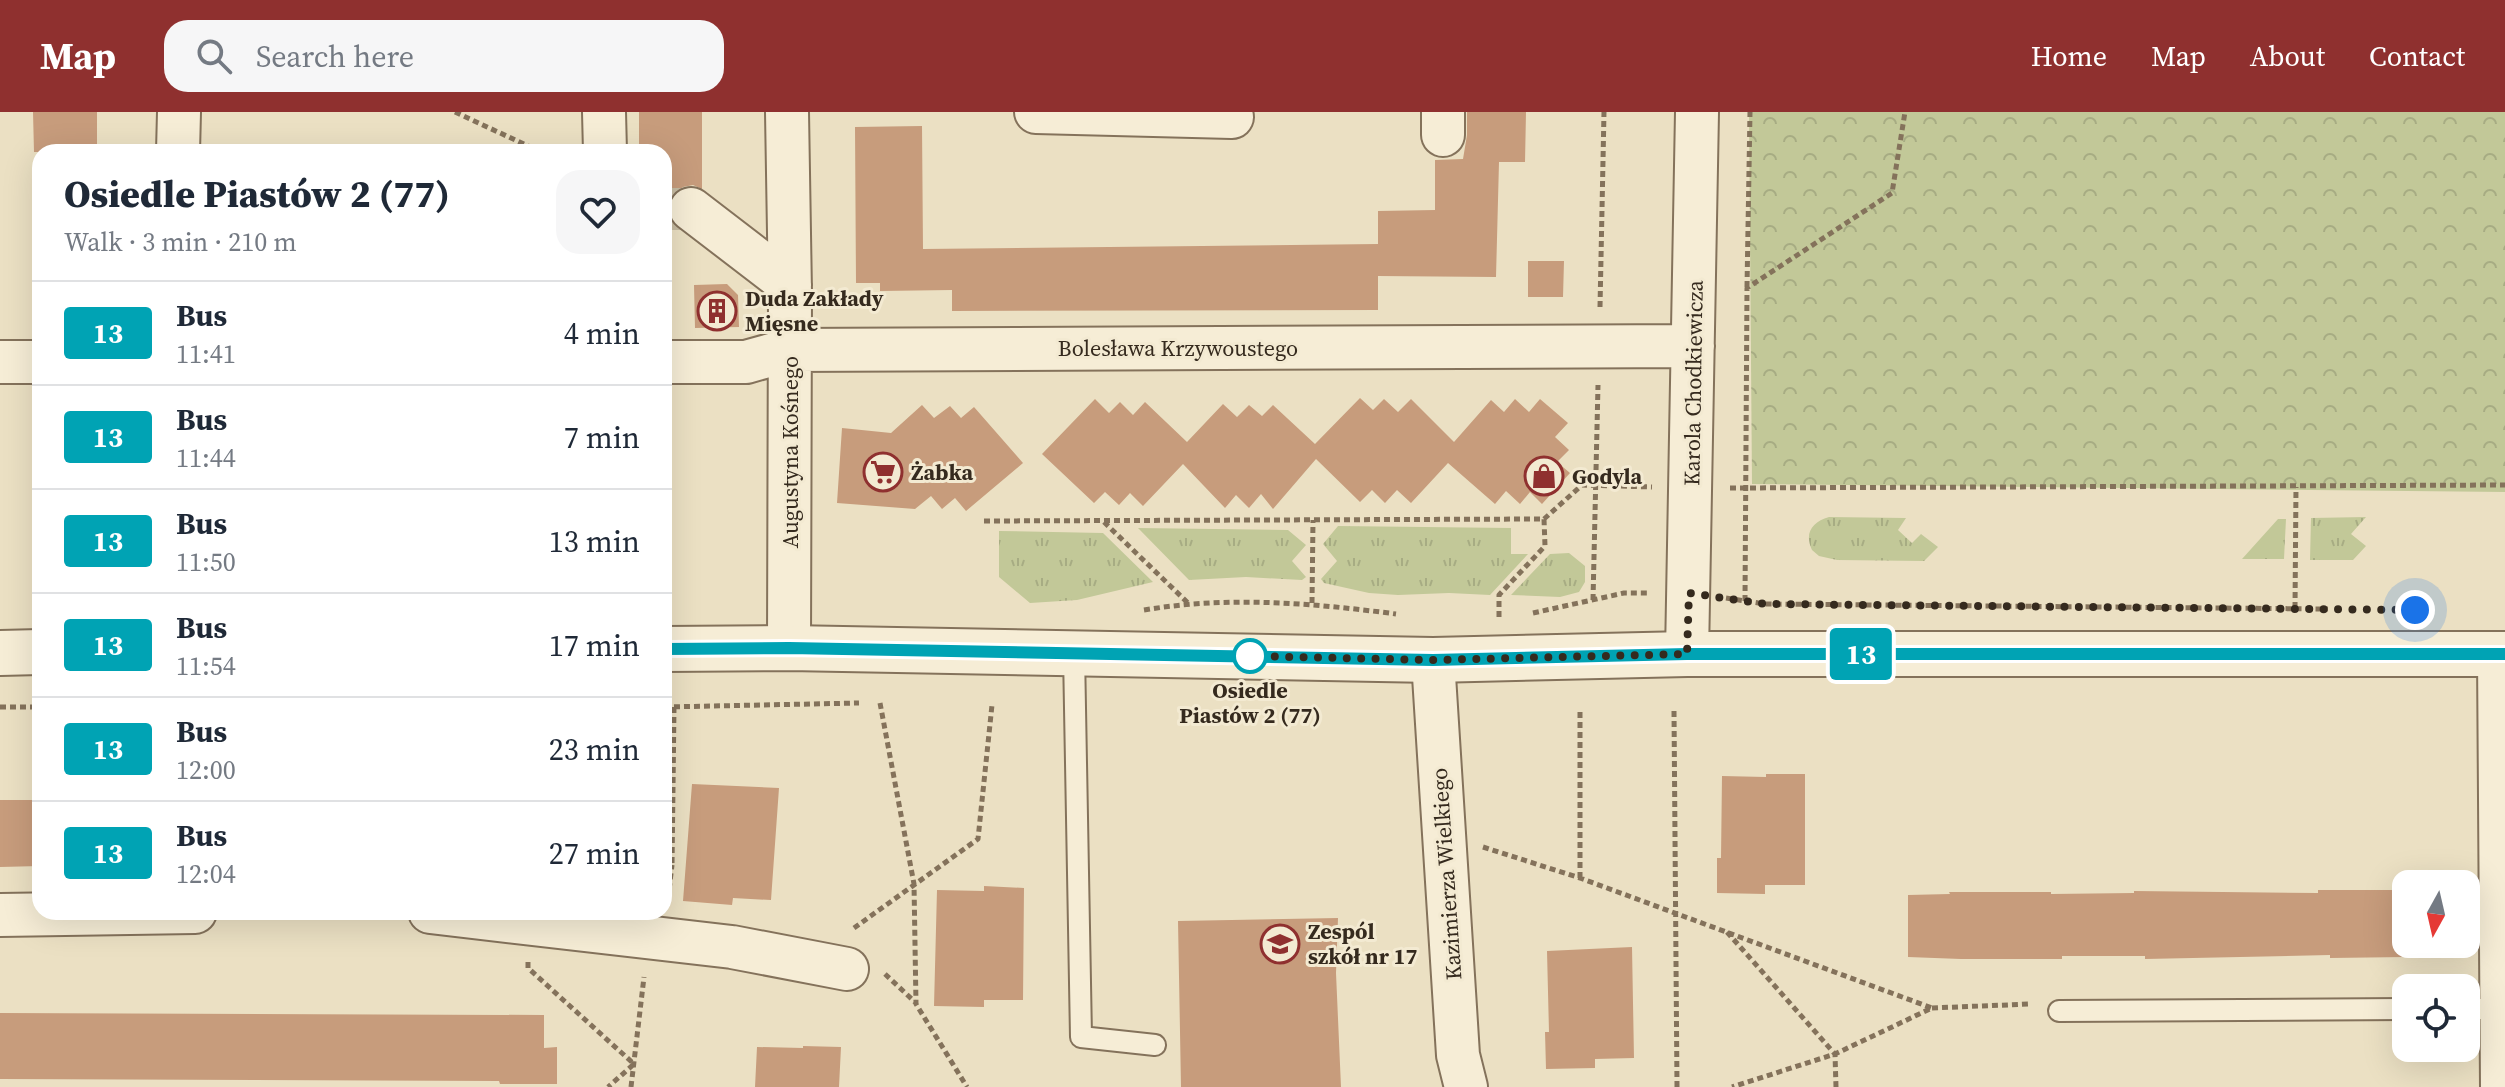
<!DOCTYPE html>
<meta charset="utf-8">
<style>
body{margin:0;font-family:"Source Serif 4",serif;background:#f6f6f7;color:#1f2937;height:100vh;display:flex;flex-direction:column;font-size:30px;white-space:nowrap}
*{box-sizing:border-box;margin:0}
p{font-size:26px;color:#747a83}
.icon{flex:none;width:44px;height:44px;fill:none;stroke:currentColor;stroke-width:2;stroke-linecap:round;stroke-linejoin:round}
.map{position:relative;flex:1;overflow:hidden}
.sheet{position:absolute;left:32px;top:32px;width:640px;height:776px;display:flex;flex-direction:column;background:#fff;border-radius:24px;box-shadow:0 8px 32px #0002}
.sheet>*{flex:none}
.badge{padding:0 16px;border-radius:6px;font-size:28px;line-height:52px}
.needle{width:52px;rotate:188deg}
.controls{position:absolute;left:2392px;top:758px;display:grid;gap:16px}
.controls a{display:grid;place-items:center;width:88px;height:88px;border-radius:16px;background:#fff;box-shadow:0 8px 32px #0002;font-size:40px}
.you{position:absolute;width:40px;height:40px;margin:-20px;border:6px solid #fff;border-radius:50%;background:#1a73e8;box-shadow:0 0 0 12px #1a73e833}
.map>.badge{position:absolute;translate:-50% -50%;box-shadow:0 0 0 4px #fff}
.round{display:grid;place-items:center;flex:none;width:84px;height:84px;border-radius:24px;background:#f6f6f7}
.headline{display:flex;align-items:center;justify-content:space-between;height:136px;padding:0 32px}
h1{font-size:38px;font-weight:800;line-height:60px}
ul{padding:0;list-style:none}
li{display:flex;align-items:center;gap:24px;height:104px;padding:0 32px;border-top:2px solid #e0e1e3}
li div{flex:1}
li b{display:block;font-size:30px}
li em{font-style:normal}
li .badge{min-width:88px;font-weight:700;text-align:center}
header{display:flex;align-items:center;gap:48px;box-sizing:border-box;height:112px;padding:0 40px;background:#8f302f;color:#fff}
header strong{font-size:38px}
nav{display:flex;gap:44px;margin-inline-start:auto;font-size:28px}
.search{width:560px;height:72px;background:#f6f6f7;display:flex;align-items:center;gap:20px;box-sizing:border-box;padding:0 28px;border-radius:24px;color:#747a83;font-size:30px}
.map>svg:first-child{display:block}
.grass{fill:url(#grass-tufts)}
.forest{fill:url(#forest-crowns)}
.building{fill:#c79c7c}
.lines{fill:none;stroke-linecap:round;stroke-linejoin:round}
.minor-tunnel{stroke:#c7bca2;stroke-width:42;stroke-dasharray:42 21;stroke-linecap:butt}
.service-casing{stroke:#84725b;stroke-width:24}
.minor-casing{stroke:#84725b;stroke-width:46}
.tertiary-casing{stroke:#84725b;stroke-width:48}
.path{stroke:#84725b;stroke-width:5;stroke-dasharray:6 4;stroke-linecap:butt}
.service{stroke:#f6edd6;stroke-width:20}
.minor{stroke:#f6edd6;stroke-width:42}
.tertiary{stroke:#f6edd6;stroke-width:44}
.line-casing{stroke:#fff;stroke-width:18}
.line{stroke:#00a3b4;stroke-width:12}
.walk{stroke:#352a1e;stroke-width:8;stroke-dasharray:0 14.4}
.stop-dot{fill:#fff;stroke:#00a3b4;stroke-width:4}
.labels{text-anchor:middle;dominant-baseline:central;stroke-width:6;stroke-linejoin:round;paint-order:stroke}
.poi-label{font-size:22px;font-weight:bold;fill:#352a1e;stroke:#f3ead2;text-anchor:start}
.street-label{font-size:22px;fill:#352a1e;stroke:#f3ead2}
.stop-label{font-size:22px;font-weight:bold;fill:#352a1e;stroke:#f3ead2}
</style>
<header>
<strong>Map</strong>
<div class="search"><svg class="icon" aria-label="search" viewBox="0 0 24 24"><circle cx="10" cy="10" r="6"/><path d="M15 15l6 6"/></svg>Search here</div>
<nav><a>Home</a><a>Map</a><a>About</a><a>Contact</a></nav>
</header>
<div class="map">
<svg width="2505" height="975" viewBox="0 0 2505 975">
<defs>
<pattern id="grass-tufts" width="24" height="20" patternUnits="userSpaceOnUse" patternTransform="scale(2)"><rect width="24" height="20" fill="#c2c898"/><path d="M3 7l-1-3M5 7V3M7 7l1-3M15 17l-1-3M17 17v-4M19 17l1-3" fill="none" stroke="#a7ac83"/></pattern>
<pattern id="forest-crowns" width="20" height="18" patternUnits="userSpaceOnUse" patternTransform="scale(2)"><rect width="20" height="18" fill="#c2c898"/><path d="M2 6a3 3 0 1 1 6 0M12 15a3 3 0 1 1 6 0" fill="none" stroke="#a7ac83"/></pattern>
</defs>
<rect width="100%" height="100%" fill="#ebe0c3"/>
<path class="grass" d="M1829 405 1906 406 1898 418 1912 431 1921 422 1938 435 1924 449 1837 448 1819 444 1812 438C1804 421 1812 410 1829 405Z
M2366 405 2351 422 2366 434 2353 448H2310L2311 406Z
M2278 407H2286L2284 447H2242Z
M1338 414 1511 416V442H1528L1490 483 1449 481 1398 483 1369 481 1324 471 1321 467 1337 449 1323 432Z
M1138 416 1288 418 1306 433 1292 449 1306 465 1302 468 1246 465 1189 468Z
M999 419 1103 421 1153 470 1077 488 1030 491 999 465Z
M1569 441 1585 454V470L1579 480 1560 485 1511 483 1550 442Z"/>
<path class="forest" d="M1749 0H2505V380L1752 372Z"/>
<path class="building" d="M33 0H97V40H34Z
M639 0H702V77L693 73 683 75 671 84H664V40H646V36L639 37Z
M1467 0H1526L1525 50H1499L1496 165 1378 164V198L952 199V178L880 179V171H856L855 15 922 14 923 137 1378 132V99L1435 98V48L1463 47 1467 23Z
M1528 149H1564L1563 185H1528Z
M727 172 738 183 739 215 695 216 694 173Z
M1360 286 1373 298 1384 287 1398 300 1411 287 1454 330 1491 288 1504 300 1515 287 1529 300 1540 287 1568 311 1555 325 1569 338 1557 350 1570 361 1542 392 1530 380 1520 392 1506 379 1495 392 1448 351 1411 391 1397 378 1385 391 1372 378 1360 390 1316 347 1273 397 1261 382 1249 396 1236 383 1225 396 1183 352 1143 394 1130 381 1119 393 1105 380 1094 391 1042 342 1095 287 1109 301 1120 290 1133 303 1145 290 1187 330 1223 292 1237 305 1249 293 1262 304 1273 293 1315 332Z
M922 293 934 306 950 294 961 306 974 295 1023 351 966 399 955 386 942 397 931 384 915 397 837 391 842 316 891 321Z
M1766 662H1805V773H1765V782L1717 781V746H1721L1722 664 1766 665Z
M692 672 779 676 771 788 733 786 732 793 683 789Z
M0 688H40V754L0 755Z
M984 774 1024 776 1023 888H984V895L934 894 937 778 984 779Z
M2318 778H2406V845L2330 846V843L2145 847V844H2062V847H1961L1908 845V783L1950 782 1949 780H2051V782L2134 781V779L2318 781Z
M1338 806 1336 861 1341 975H1181L1178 809Z
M1632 835 1634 946 1595 947V956L1546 957 1545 920H1549L1547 839Z
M0 901 544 903V936L557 935V972H500L499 969 0 967Z
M803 934 841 935 839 975H755L757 935 803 936Z"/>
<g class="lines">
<path class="minor-tunnel" d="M664 97H691"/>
<g class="service-casing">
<path id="service" d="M1074 541 1081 925 1155 933
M2466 897H2502
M2059 899 2406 897"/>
</g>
<g class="minor-casing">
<path id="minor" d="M604 0 605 40
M787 0 790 181 789 536
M1036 0 1232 5
M1443 23V0
M178 40 179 0
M691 97 790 173
M0 250H40
M664 250H746L789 238 1693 234
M1687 542 1697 0
M2499 542 2502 975
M1433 548 1458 943 1466 975
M430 800 732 835 847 857
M0 803 195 800"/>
</g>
<g class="tertiary-casing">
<path id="tertiary" d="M664 537 789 536 1433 548 1687 542H2505
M0 541 40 540"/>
</g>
<path class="path" d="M455 0 541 40
M1747 175 1750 0
M1600 195 1604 0
M1730 376 2505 373
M984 409 1544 407 1582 373 1652 375
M1104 410 1188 491
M1726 486 1765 492 2328 497
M1593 488 1598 273
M1745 489 1747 176 1892 81 1905 0
M1312 491 1313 408
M2295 496 2296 375
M1144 498C1228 484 1312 491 1396 502
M1533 501 1624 481H1649
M1499 505V483L1545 434 1544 407
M880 591 914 772 916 892 967 975
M0 595H40
M664 595 859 591
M1674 599 1677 975
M1483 735 1580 766 1932 896 1835 942 1732 975
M664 754 672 753 674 595
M1580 766V598
M668 787 672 753
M854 816 978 727 992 593
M1727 820 1835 942 1836 975
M528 850V856L634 952 608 975
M885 862 916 891
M1932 896 2030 892
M631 975 644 865"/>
<use href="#service" class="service"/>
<use href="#minor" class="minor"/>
<use href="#tertiary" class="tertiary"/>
</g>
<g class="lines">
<g class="line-casing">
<path id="line" d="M664 537 789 536 1433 548 1687 542H2505"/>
</g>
<use href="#line" class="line"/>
<path class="walk" d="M1250 544H1248L1433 548 1687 542 1689 481 1765 492 2415 498"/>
</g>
<defs>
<g id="building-ring" transform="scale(2)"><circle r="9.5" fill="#f3ead2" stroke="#8f302f" stroke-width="1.5"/><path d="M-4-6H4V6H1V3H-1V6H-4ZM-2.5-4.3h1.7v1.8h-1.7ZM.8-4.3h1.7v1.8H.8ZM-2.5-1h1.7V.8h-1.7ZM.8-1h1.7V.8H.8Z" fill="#8f302f"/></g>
<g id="supermarket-ring" transform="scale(2)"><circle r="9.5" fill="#f3ead2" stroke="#8f302f" stroke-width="1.5"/><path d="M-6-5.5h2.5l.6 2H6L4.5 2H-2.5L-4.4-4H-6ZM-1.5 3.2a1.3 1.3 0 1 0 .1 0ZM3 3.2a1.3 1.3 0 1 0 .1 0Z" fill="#8f302f"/></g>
<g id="shop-ring" transform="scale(2)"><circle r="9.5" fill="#f3ead2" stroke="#8f302f" stroke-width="1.5"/><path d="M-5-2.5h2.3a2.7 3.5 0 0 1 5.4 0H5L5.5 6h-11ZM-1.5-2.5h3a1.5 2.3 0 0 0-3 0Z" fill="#8f302f"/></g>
<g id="school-ring" transform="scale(2)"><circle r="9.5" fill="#f3ead2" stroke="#8f302f" stroke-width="1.5"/><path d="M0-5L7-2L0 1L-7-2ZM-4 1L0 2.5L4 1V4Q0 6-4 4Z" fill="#8f302f"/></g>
</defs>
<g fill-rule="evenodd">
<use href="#building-ring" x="717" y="199"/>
<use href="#supermarket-ring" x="883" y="360"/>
<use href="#shop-ring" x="1544" y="364"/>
<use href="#school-ring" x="1280" y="832"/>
</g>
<circle class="stop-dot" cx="1250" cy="544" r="16"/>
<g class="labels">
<g class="poi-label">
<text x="745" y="186">Duda Zakłady<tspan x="745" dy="25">Mięsne</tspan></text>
<text x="911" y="360">Żabka</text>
<text x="1572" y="364">Godyla</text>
<text x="1308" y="819">Zespól<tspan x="1308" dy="25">szkół nr 17</tspan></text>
</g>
<g class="street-label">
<text x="1178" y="236">Bolesława Krzywoustego</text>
<text transform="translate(1693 271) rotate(-89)">Karola Chodkiewicza</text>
<text transform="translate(790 340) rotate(-90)">Augustyna Kośnego</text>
<text transform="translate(1446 762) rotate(-94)">Kazimierza Wielkiego</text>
</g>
<g class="stop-label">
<text x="1250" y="578">Osiedle<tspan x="1250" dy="25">Piastów 2 (77)</tspan></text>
</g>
</g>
</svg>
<div class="controls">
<a><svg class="needle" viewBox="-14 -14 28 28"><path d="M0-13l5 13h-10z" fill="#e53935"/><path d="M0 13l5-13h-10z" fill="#747a83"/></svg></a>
<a><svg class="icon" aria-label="locate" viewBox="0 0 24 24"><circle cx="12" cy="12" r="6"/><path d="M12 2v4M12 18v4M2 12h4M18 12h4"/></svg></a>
</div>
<div class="you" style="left:2415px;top:498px"></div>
<b class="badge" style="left:1861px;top:542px;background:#00a3b4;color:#fff">13</b>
<section class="sheet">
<div class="headline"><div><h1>Osiedle Piastów 2 (77)</h1><p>Walk · 3 min · 210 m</p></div><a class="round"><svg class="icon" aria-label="heart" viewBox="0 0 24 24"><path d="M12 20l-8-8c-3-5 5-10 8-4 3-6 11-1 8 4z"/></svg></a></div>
<ul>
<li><span class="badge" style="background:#00a3b4;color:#fff">13</span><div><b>Bus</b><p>11:41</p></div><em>4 min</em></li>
<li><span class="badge" style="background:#00a3b4;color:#fff">13</span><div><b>Bus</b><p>11:44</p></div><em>7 min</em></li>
<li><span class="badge" style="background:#00a3b4;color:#fff">13</span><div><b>Bus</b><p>11:50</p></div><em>13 min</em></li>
<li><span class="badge" style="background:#00a3b4;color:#fff">13</span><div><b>Bus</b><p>11:54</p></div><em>17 min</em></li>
<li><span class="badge" style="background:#00a3b4;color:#fff">13</span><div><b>Bus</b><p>12:00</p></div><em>23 min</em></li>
<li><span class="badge" style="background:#00a3b4;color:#fff">13</span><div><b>Bus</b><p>12:04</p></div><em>27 min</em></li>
</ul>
</section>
</div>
